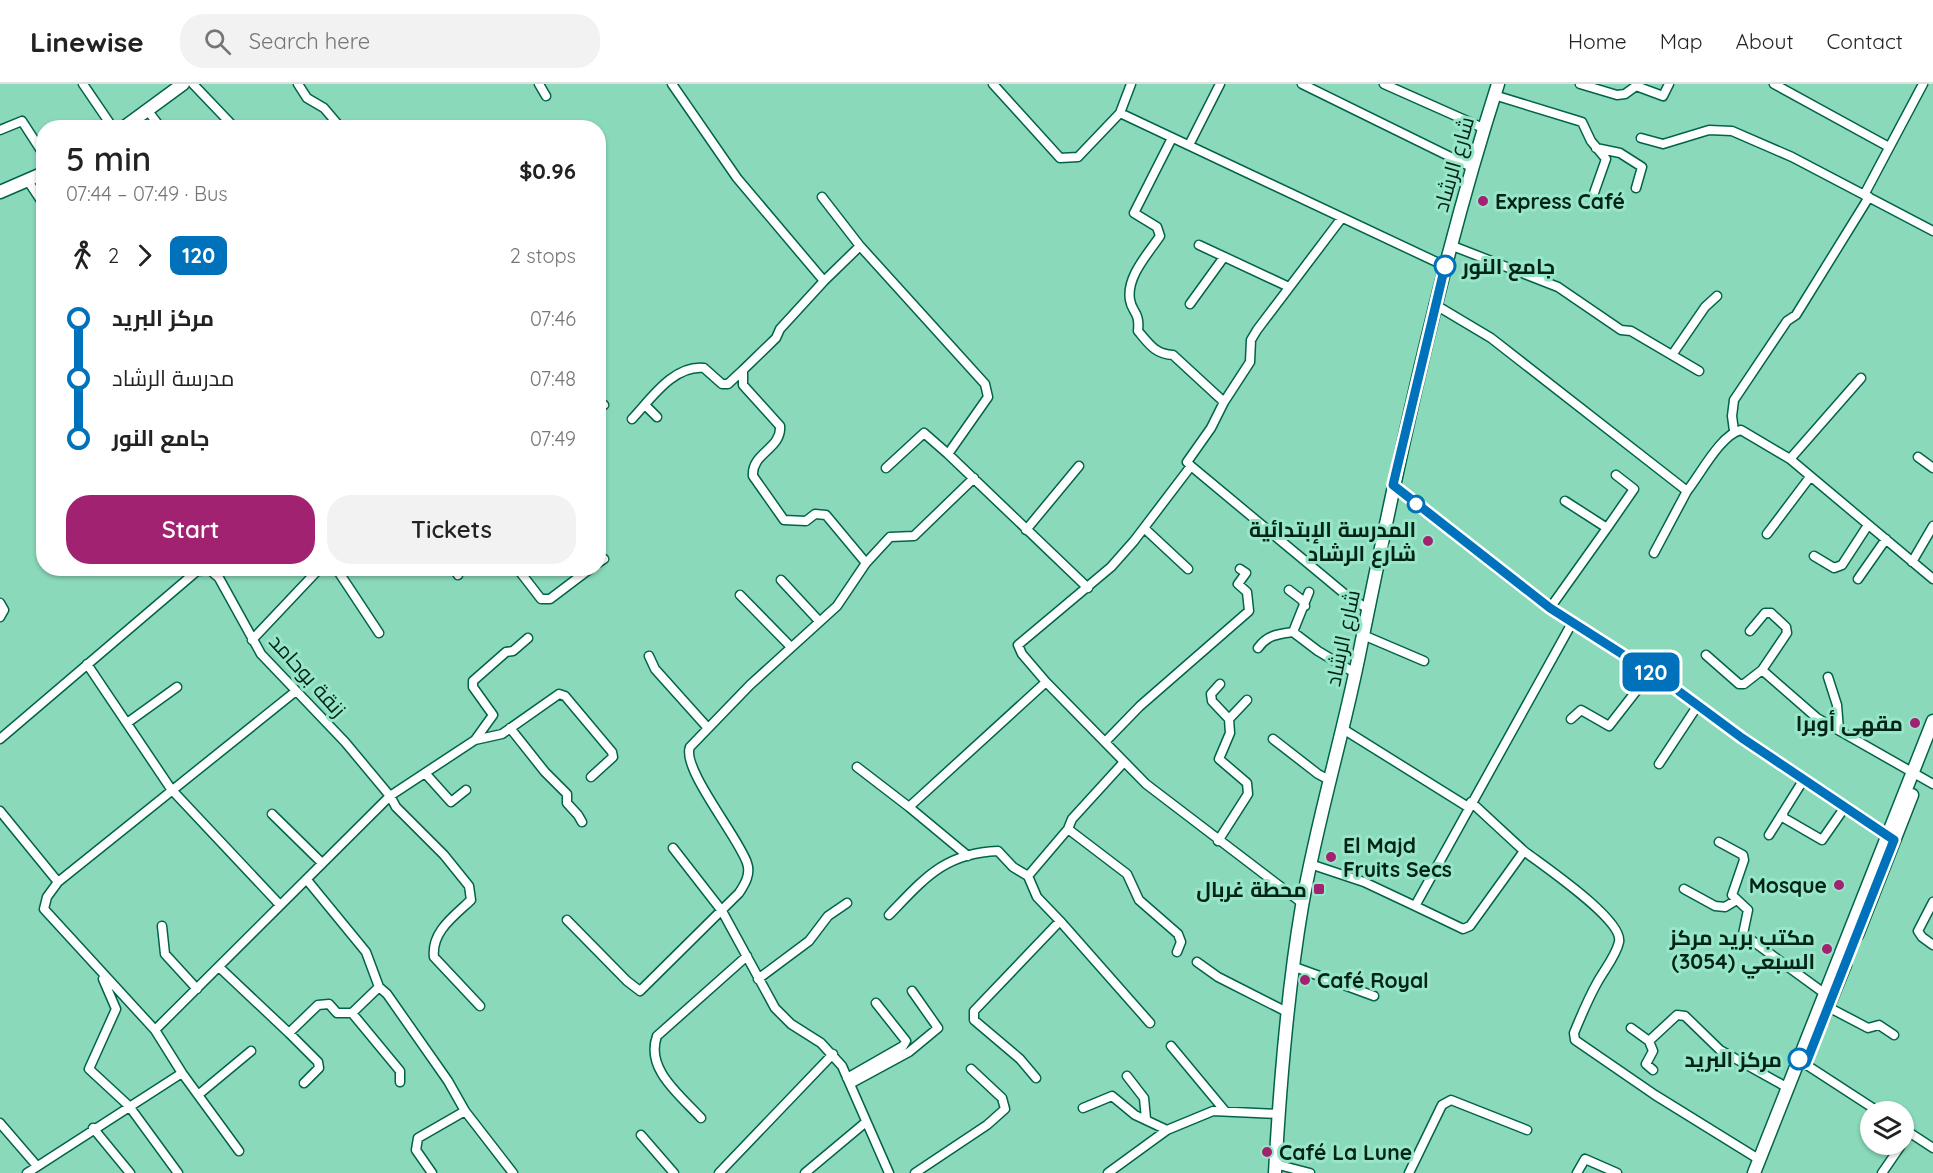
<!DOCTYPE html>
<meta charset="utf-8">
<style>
body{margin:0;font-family:Quicksand,Cairo,sans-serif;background:#f2f2f2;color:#222;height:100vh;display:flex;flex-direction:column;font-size:22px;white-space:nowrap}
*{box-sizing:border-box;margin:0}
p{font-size:20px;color:#767676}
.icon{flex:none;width:33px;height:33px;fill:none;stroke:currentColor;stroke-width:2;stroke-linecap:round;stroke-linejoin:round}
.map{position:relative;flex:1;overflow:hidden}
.drawer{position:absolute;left:36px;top:36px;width:570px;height:456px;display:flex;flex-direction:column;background:#fff;border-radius:24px;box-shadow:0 2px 4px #0004}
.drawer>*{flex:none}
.badge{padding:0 12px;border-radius:9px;font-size:21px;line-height:39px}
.fabs{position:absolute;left:1860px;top:1017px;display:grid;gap:12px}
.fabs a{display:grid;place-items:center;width:54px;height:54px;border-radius:50%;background:#fff;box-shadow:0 2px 4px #0004;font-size:30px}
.map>.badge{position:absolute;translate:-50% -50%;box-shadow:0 0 0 3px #fff}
.legs{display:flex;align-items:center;gap:9px;height:66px;padding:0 30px;font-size:20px}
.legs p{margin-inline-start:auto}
.headline{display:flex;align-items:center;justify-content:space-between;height:102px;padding:0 30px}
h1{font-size:33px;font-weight:600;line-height:45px}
.primary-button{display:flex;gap:12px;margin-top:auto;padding:12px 30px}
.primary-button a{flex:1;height:69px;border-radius:24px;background:#a22272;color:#fff;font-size:24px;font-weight:600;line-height:69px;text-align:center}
.primary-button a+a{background:#f2f2f2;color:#222}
ul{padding:0 30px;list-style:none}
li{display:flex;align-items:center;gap:21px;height:60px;font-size:22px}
li i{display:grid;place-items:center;width:9px;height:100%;margin:0 8px;background:currentColor}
li i::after{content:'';width:15px;height:15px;margin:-8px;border:4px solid;border-radius:50%;background:#fff}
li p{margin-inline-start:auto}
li:first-child i{background:linear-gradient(#0000 50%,currentColor 0)}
li:last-child i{background:linear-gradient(currentColor 50%,#0000 0)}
header{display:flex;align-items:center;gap:36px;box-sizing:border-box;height:84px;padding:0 30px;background:#fff;border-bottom:2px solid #e0e0e0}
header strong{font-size:28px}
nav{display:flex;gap:33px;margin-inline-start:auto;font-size:21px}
.search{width:420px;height:54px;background:#f2f2f2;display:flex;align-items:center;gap:15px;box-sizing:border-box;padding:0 21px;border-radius:24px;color:#767676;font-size:22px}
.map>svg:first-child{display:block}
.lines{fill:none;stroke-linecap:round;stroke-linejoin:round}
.street-casing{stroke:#01634a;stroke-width:11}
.secondary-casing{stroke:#01634a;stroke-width:15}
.primary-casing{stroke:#01634a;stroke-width:15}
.street{stroke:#fff;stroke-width:8}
.secondary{stroke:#fff;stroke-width:12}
.primary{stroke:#fff;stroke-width:12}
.line-1-casing{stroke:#fff;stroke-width:14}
.line-1{stroke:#0072bc;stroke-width:9}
.poi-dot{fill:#a22272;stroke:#97e6c7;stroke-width:2}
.stop-1-dot{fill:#fff;stroke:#0072bc;stroke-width:3}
.labels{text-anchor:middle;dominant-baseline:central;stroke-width:6;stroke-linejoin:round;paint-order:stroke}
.street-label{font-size:21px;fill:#012318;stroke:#97e6c7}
.poi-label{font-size:21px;font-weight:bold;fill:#012318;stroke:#97e6c7;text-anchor:end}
.stop-label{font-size:21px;font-weight:bold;fill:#012318;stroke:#97e6c7;text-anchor:start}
</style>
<header>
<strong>Linewise</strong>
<div class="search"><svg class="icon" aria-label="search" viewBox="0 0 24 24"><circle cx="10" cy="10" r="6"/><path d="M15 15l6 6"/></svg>Search here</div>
<nav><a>Home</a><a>Map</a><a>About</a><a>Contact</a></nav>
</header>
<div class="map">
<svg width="1933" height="1089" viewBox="0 0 1933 1089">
<rect width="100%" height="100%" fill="#8ad9ba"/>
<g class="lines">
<g class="street-casing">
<path id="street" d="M83 0 113 44
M193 0 235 44
M298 0 307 14 324 24 341 44
M539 0 546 12
M672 0 737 94 824 197 860 162 985 300 988 313 948 370 1088 504
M993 0 1060 74 1078 73 1120 29
M1131 0 1120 29 1445 182
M1302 0 1471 83
M1384 0 1483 44
M1580 0 1617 11 1625 10 1636 2 1663 12 1669 0
M1774 0 1889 63
M1494 11 1582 38 1591 57 1606 75 1594 109
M148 27 161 44
M0 46 22 37 44 71
M1172 54 1134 129 1157 143 1160 152C1148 170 1126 193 1130 216 1132 229 1140 227 1138 247 1149 260 1155 270 1173 271L1224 318
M1641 54 1663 60 1709 46 1732 47 1792 73 1933 147
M1189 61 1220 0
M1596 64 1620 69 1642 83 1636 104
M28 97 44 121
M1864 111 1923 0
M822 113 860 162
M1199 161 1289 203
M1450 161 1558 203 1621 246 1631 247 1699 287
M824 197 780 245 776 254 743 286V301L780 342C782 365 751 369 753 392L784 436 806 437 815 430 826 431 866 479
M1190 220 1224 173
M1434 220 1491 254 1687 407C1700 391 1721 350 1741 346L1790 375 1933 495
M1672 271 1705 223 1717 212
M645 321 657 333
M598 325 604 321
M632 335C651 315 673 281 704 284L722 300H728L743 286
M1734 347 1732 332 1734 316 1787 237 1796 231 1869 113
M1918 373 1933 384
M1790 375 1861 294
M1191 382 1187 378 1211 344 1224 318 1250 278 1251 256 1257 246 1341 135
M886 384 924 349 948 370
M1393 401 1550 524 1669 600 1742 654 1892 755
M1144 444 1188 485
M1607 444 1634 405 1616 391
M1026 446 1079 382
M1767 450 1810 393
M1654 469 1687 407
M1814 472 1834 484 1842 481 1868 441
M1912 478 1933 442
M598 479 604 475
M336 484 379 549
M454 484 458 491
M517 484 541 515H550L591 484
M1858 495 1886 455
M781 496 819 537
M1289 506 1302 516 1305 522
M740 511 790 562
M0 519 4 526 0 533
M1550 524 1607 444 1565 417
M1750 547 1765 529H1771L1786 543 1787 549 1762 586 1817 634 1933 700
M1293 548 1309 508
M1363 551 1424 577
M252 556 320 484
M1258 564C1267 551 1278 550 1293 548L1318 567 1355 589
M1706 571 1739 600H1744L1762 586
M649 572 655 585 707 643
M87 580 171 705 280 821
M1828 593 1837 621 1839 646
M1229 635 1247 616
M1571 635 1581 626 1609 642 1651 588
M127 639 177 603
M510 644 545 688 567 710V719L578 731 582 738
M1343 645 1468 723
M0 655 197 487 210 486 219 494 261 570 345 658 390 712 396 723 444 771 469 802 471 816C454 832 431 848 434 873L480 922
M1273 655 1318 690 1331 697
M475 656 493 631 473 603V597L506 568 513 567 528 554
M1105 658 1140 622 1249 527 1247 508 1238 500 1246 489 1240 485
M1659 680 1698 621
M857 683 909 723
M425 689 451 718 466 706
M0 727 58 798
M272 730 322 779
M1783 730 1784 734 1822 756 1845 723
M1068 745 1127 790 1139 816 1178 850 1181 858 1177 868
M1769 751 1804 695
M1218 757 1248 710 1247 699 1219 675 1230 649 1229 635 1212 617 1211 610 1220 600
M1719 758 1743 771 1744 776 1732 811 1748 826 1743 850 1824 909
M673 764 722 827 775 924 791 940 821 959 842 982 889 1089
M1524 767C1542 781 1624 836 1619 858 1616 872 1604 886 1597 899 1588 915 1581 932 1574 949L1575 956 1655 1011 1760 1076
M968 772 909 723 1046 598
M1310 780 1364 798 1415 822 1572 539
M1028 792 1037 813 1060 837 974 927V936L1020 975 1036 994
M307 796 366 868 379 903 387 910 448 997 465 1027 513 1089
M1684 805 1715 822 1725 823 1735 817
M1933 818 1918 847 1922 853 1933 861
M1302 819 1146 700 1046 598 1022 570 1018 561 1111 483 1134 457 1191 382 1346 511 1368 525
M1415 822 1463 845 1470 842 1524 767 1471 718
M889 831C924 795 944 769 998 767L1013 783 1028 792 1068 745 1072 735 1124 678
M567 836 627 897 640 907 739 809C745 800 751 790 747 779 739 754 681 684 690 663L750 601 837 522 866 479 890 453 914 452 974 394
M1060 837 1150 939
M162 842 165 870 197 905
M1197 878 1218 893 1287 928
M1292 882 1374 912
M219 883 289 949 318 921 329 920 337 929H352L379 903
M103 895 116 925 89 985 129 1022 178 1089
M758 895 809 857 828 832 847 819
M1828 923 1868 944 1879 941 1894 951
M352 929 400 987V998
M1631 944 1649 957 1677 931 1685 932 1720 966 1788 1004
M155 946 44 825 47 813 58 798 296 607
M289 949 318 978 319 984 304 999
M1649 957 1653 967 1646 980 1653 986
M1171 962 1225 1027
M1799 976 1879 1028
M182 989 239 1067
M1127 992 1144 1014 1146 1035
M847 994 903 962 906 957 876 919
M850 1000 909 968 938 944 912 907
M198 1011 251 967
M1083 1024 1112 1012 1135 1031 1167 1046 1213 1027 1279 1030
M701 1034C680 1011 645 985 657 952L747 872
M0 1039 37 1082
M93 1044 130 1089
M1904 1045 1933 1064
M641 1051 674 1089
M1275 1080 1310 1089
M27 1089 182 989 155 946 390 712 475 656 502 650 559 610 565 612 612 668 613 673 591 693
M432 1089 416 1066 418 1054 465 1027
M719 1089 833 970
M805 1089 866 1038
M915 1089 987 1041 1005 1025 1002 1014 971 985
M1108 1089 1167 1046
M1409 1089 1442 1021 1451 1016 1527 1046
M1577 1089 1585 1075 1617 1089
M1882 1089 1902 1060"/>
</g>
<g class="secondary-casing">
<path id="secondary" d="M123 44 183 0
M0 108 44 89
M1275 1089C1280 999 1287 910 1302 822 1317 737 1342 655 1359 571 1398 378 1438 187 1498 0"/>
</g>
<g class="primary-casing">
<path id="primary" d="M1857 851 1912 711
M1822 937 1845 881
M1754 1089 1933 637"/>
</g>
<use href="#street" class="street"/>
<use href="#secondary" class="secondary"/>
<use href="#primary" class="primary"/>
</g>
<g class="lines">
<g class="line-1-casing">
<path id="line-1" d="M1445 182 1393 401 1550 524 1669 600 1742 654 1894 756 1806 979 1799 975"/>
</g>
<use href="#line-1" class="line-1"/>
</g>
<g class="poi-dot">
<circle cx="1483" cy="117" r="6"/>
<circle cx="1428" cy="457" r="6"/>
<circle cx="1915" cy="639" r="6"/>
<circle cx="1331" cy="773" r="6"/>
<circle cx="1839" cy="801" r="6"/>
<rect x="1313" y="799" width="12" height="12" rx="3"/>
<circle cx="1827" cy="865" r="6"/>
<circle cx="1305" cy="896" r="6"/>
<circle cx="1267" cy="1068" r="6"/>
</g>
<g class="stop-1-dot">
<circle cx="1445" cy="182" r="10"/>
<circle cx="1416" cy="420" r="8"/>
<circle cx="1799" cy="975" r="10"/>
</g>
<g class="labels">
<g class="street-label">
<text transform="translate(1453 80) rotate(-74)">شارع الرشاد</text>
<text transform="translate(1342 554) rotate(-78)">شارع الرشاد</text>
<text transform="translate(308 591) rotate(48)">زنقة بوحامد</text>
</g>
<g class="poi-label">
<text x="1495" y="117" text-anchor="start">Express Café</text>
<text x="1416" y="445">المدرسة الإبتدائية<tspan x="1416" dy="24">شارع الرشاد</tspan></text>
<text x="1903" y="639">مقهى أوبرا</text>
<text x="1343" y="761" text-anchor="start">El Majd<tspan x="1343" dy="24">Fruits Secs</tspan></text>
<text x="1827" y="801">Mosque</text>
<text x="1307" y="805">محطة غربال</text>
<text x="1815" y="853">مكتب بريد مركز<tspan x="1815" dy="24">السبعي (3054)</tspan></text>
<text x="1317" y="896" text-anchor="start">Café Royal</text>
<text x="1279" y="1068" text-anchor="start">Café La Lune</text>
</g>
<g class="stop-label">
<text x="1462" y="182">جامع النور</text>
<text x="1782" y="975" text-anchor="end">مركز البريد</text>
</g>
</g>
</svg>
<div class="fabs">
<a><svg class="icon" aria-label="layers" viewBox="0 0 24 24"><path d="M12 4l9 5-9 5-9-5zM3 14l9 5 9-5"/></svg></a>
</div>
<b class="badge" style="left:1651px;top:588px;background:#0072bc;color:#fff">120</b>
<section class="drawer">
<div class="headline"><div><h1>5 min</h1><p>07:44 – 07:49 · Bus</p></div><b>$0.96</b></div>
<div class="legs"><svg class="icon" aria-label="walk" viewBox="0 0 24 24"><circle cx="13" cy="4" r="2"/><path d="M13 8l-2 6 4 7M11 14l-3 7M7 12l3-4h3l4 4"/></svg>2<svg class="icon" aria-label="forward" viewBox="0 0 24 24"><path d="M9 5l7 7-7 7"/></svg><b class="badge" style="background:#0072bc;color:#fff">120</b><p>2 stops</p></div>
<ul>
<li><i style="color:#0072bc"></i><b>مركز البريد</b><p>07:46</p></li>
<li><i style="color:#0072bc"></i><span>مدرسة الرشاد</span><p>07:48</p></li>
<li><i style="color:#0072bc"></i><b>جامع النور</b><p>07:49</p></li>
</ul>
<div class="primary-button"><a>Start</a><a>Tickets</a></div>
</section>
</div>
